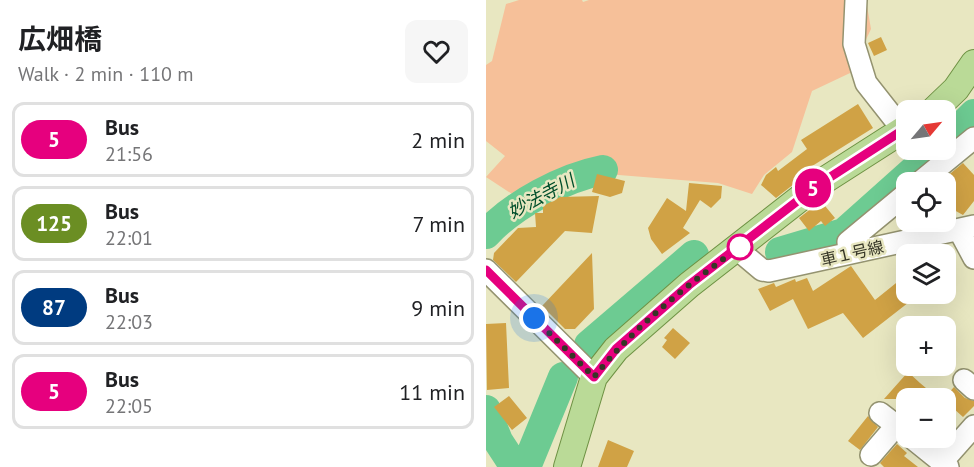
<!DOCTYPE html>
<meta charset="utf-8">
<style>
body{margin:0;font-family:"PT Sans","Noto Sans JP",sans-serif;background:#f6f6f6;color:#202124;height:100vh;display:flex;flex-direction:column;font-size:22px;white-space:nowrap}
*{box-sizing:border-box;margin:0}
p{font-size:20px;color:#757577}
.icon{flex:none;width:33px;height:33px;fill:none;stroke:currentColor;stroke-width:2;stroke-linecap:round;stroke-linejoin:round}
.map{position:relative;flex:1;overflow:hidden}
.details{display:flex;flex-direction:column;background:#fff;width:486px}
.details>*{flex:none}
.badge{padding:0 12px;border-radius:20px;font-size:21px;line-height:39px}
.needle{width:39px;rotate:61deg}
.buttons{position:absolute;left:410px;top:100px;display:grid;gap:12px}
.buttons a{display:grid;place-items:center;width:60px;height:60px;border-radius:12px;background:#fff;box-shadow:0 6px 24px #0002;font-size:30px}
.you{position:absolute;width:30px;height:30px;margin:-15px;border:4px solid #fff;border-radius:50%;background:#1a73e8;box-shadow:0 0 0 9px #1a73e833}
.map>.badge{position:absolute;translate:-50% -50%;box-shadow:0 0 0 3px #fff}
.round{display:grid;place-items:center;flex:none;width:63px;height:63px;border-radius:12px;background:#f6f6f6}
.summary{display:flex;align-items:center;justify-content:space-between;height:102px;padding:0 18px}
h1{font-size:28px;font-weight:700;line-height:45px}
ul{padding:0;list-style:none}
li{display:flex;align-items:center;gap:18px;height:75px;margin:0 12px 9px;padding:0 6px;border:3px solid #e0e0e0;border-radius:12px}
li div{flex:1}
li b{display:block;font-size:22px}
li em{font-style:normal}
li .badge{min-width:66px;font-weight:700;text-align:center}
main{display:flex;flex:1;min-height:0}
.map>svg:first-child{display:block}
.green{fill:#f6c099}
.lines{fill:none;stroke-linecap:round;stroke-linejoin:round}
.river{stroke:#6dcb92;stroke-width:30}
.building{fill:#d0a245}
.minor-casing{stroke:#949370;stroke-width:24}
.major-casing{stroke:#6e9143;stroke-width:28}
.minor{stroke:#fff;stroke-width:21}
.major{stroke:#bada97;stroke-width:26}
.line-casing{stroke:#fff;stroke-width:14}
.line{stroke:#e6007e;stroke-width:9}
.walk{stroke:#363627;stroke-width:6;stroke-dasharray:0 10.8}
.stop-dot{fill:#fff;stroke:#e6007e;stroke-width:3}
.labels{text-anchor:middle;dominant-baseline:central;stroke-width:5;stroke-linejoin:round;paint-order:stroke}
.street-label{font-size:16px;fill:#363627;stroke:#e8e7c1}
.water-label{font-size:18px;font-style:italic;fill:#014f2b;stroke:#e8e7c1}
</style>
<main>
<section class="details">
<div class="summary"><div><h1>広畑橋</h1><p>Walk · 2 min · 110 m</p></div><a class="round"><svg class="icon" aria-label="heart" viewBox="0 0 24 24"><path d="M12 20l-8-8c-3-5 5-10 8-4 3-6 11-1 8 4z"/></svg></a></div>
<ul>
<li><span class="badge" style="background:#e6007e;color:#fff">5</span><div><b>Bus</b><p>21:56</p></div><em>2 min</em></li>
<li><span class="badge" style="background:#6b8e23;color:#fff">125</span><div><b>Bus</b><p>22:01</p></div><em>7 min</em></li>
<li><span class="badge" style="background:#003b80;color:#fff">87</span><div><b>Bus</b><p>22:03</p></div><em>9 min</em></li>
<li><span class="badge" style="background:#e6007e;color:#fff">5</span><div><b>Bus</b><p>22:05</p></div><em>11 min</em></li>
</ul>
</section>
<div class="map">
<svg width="488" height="467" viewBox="0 0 488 467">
<rect width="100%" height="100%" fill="#e8e7c1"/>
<path class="green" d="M33 0H96L97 2 103 0H380L385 29 376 48 381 65 326 91 306 152 278 175 266 194 232 183 108 173 46 207 0 177 19 156 0 141V65L6 61 20 4Z"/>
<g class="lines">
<path class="river" d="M459 143 488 114
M0 234C28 204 77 178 117 170
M294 252 358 233 451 150
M103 345 208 255
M0 410 12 441 29 467
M40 467 77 377"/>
</g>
<path class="building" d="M395 37 401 50 388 56 382 43Z
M372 104 387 128 315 173 317 177 290 198 275 185 280 175 290 167 292 171 321 149 315 140Z
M477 163 488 175V201L477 215 459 205V183H453Z
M111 174 139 181 136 193 124 197 106 192Z
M203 183 236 186 235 198 225 208 214 200 197 228 204 233 176 254 165 239 162 228 181 198 200 211Z
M113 196 106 233 79 231 30 282 7 260 8 253 32 228 50 227 49 213H57V206L74 197Z
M335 201 349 218 339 226 335 221 323 231 313 218Z
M106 253 108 309 89 329H79L56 306Z
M365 266 389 300 420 275V294L427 299 377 338 357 313 322 329 307 299 284 311 272 289 288 283 290 287 309 279 310 282 321 278 327 291Z
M20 323 23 388 1 390 0 324Z
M187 328 204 343 189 359 176 347 181 340 178 338Z
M422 372 434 383 453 399H398Z
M468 387 479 398 488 401V406L477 417 457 399Z
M23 396 41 418 26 430 8 407Z
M382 416 392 427 374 450 362 441Z
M122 440 148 451 141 467H112Z
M411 444 421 453 418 456 432 467H398L394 463Z"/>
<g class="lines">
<g class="minor-casing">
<path id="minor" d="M370 0 368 44 380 83 417 130
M433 183 488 138
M473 230 488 258
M251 249 276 270 283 271 488 226
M363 253 362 242 420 194
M0 270 108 377
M478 380 488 389
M394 413 420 433
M426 438 462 467
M385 455 410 426
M456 462 488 426"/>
</g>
<g class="major-casing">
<path id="major" d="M447 111 470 89 488 63
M81 467 108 377 130 349 203 285 331 185 420 128"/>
</g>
<use href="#minor" class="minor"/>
<use href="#major" class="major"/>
</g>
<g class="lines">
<g class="line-casing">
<path id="line" d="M0 270 108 377 130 349 203 285 332 185 420 128"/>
</g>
<use href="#line" class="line"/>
<path class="walk" d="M48 318 108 377C149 326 201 285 254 247"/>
</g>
<circle class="stop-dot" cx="254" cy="247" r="12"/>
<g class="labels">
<g class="street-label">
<text transform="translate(366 253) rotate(-13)">車１号線</text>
</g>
<g class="water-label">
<text transform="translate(55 196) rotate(-28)">妙法寺川</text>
</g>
</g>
</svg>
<div class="buttons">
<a><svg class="needle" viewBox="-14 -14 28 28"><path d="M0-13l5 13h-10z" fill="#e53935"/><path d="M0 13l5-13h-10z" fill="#757577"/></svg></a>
<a><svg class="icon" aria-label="locate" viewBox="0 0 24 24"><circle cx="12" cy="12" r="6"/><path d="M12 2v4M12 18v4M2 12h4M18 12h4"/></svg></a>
<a><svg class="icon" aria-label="layers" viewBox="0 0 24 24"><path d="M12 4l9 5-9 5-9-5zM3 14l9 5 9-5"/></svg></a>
<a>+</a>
<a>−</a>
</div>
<div class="you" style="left:48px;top:318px"></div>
<b class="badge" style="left:327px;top:188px;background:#e6007e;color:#fff">5</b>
</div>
</main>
